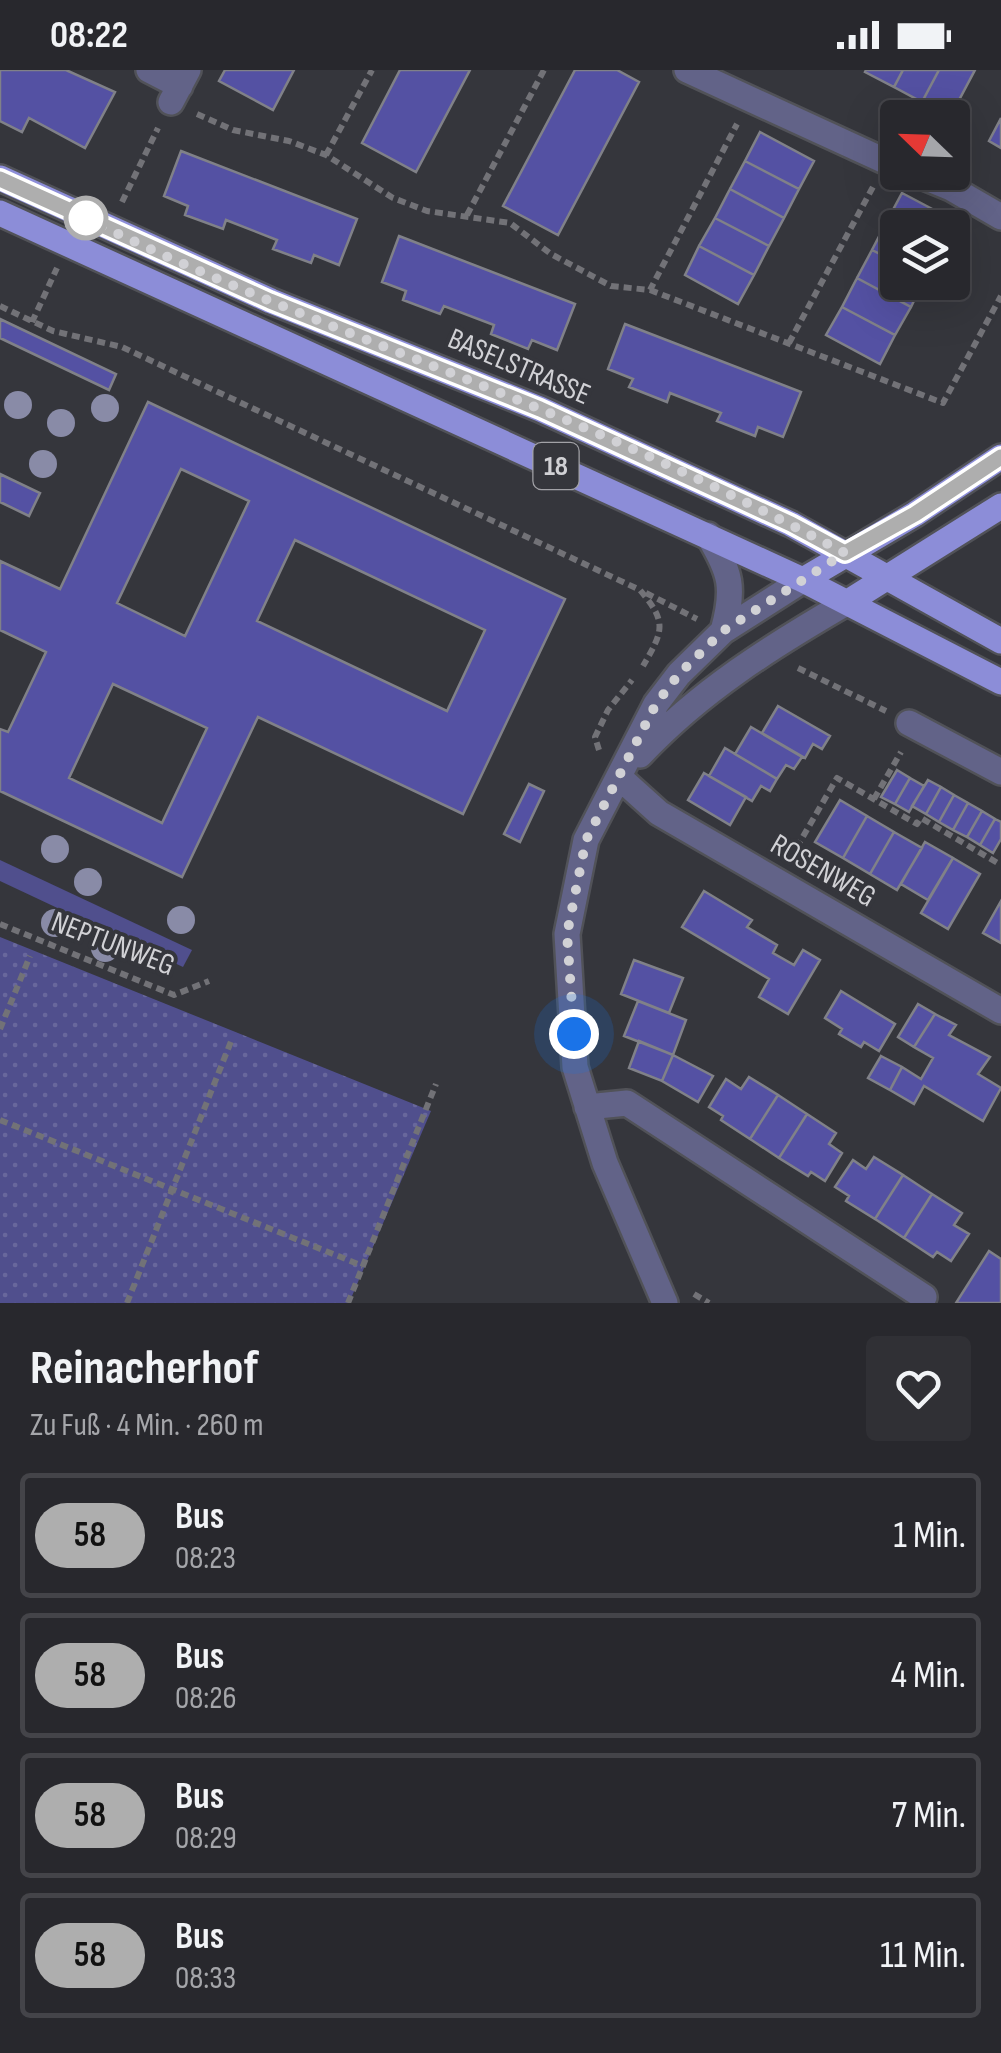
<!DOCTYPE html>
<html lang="de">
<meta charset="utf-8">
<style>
body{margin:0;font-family:"Sofia Sans Condensed",sans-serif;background:#303035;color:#f1f3f6;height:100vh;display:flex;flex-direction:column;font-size:38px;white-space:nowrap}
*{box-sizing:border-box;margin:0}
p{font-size:32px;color:#a5a6aa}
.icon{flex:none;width:55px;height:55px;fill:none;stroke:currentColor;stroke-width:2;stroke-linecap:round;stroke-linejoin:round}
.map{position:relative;height:1233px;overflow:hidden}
.sheet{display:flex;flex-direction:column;background:#28282d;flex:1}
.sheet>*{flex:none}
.badge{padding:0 20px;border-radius:32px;font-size:35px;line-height:65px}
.needle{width:65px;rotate:293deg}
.buttons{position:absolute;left:880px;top:30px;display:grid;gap:20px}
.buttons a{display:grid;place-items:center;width:90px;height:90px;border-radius:10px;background:#28282d;box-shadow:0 10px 40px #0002,0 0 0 2px #444449;font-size:50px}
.you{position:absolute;width:50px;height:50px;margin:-25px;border:8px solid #fff;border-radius:50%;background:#1a73e8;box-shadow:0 0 0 15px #1a73e833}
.map>.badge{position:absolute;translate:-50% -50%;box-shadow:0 0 0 5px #fff}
.round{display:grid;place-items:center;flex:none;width:105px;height:105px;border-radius:10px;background:#303035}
.overview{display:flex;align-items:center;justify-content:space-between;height:170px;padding:0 30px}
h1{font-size:48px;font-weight:700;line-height:75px}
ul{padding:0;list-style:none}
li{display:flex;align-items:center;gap:30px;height:125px;margin:0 20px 15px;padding:0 10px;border:5px solid #444449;border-radius:10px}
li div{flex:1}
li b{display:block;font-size:38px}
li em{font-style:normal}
li .badge{min-width:110px;font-weight:700;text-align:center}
.status{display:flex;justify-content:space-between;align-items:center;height:70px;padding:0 50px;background:#28282d;direction:ltr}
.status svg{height:28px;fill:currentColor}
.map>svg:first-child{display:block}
.green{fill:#504f8d}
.garden{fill:url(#garden-dots)}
.building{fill:#5451a3;stroke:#808188;stroke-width:2.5;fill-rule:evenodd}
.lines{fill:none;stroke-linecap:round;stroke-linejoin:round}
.minor-casing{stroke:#515258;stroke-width:30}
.major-casing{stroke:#515258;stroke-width:30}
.path{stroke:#727277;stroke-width:6;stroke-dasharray:8 5;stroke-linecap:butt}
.minor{stroke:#626388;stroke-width:25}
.major{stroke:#8c8dd8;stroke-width:25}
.tree{fill:#898ba7}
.line-casing{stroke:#fff;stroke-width:22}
.line{stroke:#aeaeae;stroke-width:15}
.walk{stroke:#d1d1d5;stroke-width:10;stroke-dasharray:0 18}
.stop-dot{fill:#fff;stroke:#aeaeae;stroke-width:5}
.labels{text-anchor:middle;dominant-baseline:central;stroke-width:8;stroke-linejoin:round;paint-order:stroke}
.shield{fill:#35363c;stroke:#a2a2a7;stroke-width:2.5}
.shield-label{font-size:28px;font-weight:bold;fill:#d1d1d5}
.street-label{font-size:30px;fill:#d1d1d5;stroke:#35363c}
</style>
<div class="status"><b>08:22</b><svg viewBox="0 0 49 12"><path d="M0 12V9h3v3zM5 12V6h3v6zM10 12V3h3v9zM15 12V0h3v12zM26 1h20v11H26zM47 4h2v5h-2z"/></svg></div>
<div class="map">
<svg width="1001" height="1233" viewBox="0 0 1001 1233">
<defs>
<pattern id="garden-dots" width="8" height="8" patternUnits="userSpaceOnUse" patternTransform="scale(2.5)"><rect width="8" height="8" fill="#504f8d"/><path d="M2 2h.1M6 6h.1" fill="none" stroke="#68679c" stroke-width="1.8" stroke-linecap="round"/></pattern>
</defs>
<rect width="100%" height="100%" fill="#35363c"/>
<path class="green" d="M0 790 192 880 183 897 0 811Z"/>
<path class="garden" d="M0 867 431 1041 349 1233H0Z"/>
<path class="building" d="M0 0H66L115 22 85 78 29 48 22 62 0 51Z
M225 0H294L273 40 219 11Z
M400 0H470L416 102 362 73Z
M575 0H617L639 12 558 165 503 136Z
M866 0H903L894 17 865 2Z
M903 0H939L922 32 894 17Z
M939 0H975L950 47 922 32Z
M1001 48V78L989 71Z
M760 62 814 91 799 119 745 91Z
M181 81 357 149 339 195 314 185 311 193 273 179 277 170 226 150 223 159 185 145 188 136 164 126Z
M745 91 799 119 784 148 730 119Z
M730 119 784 148 769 176 715 148Z
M902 123 955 151 952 158H899L887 151Z
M715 148 769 176 754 205 699 176Z
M887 151 899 158 898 193 872 180Z
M399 166 575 234 557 280 532 270 528 279 491 264 494 255 444 236 440 244 403 230 406 221 382 212Z
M699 176 754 205 738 234 685 205Z
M872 180 898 193V212H923L911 237 857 208Z
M857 208 911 237 895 265 842 237Z
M842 237 895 265 880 294 826 265Z
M0 249 116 304 109 320 0 268Z
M625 254 801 322 783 367 758 357 755 366 717 351 721 343 670 323 667 332 629 317 633 309 608 299Z
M148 332 565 529 463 744 258 647 182 807 0 721V659L8 662 46 582 0 560V491L60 519ZM181 399 249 431 185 566 117 533ZM295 470 485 560 447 641 257 551ZM113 614 207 658 162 753 69 708Z
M0 404 40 423 29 446 0 432Z
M778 636 830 666 822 679 813 674 805 688 762 663Z
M751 657 802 687 794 699 786 695 777 709 735 684Z
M725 678 777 709 770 721 761 716 752 731 709 706Z
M897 700 910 708 895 734 881 727Z
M704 703 746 727 730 755 688 730Z
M910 708 924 716 909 742 895 734Z
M928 710 941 717 926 744 912 736Z
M529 714 544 721 520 772 504 764Z
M941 717 954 725 939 752 926 744Z
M954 725 968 733 953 760 939 752Z
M840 730 867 746 843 788 815 772Z
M968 733 982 741 967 767 953 760Z
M982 741 995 749 980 775 967 767Z
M867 746 894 762 870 804 843 788Z
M995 749 1001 752V769L993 783 980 775Z
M894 762 922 778 897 820 870 804Z
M925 772 953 788 928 830 901 814Z
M953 788 980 804 948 859 921 843Z
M704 821 752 850 747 857 777 875 773 883 794 895 803 880 820 890 788 944 759 927 769 909 682 857Z
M1001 831V873L983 863Z
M634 890 683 908 669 943 621 924Z
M841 921 895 954 879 981 864 972 861 977 839 964 842 959 825 948Z
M638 931 686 950 673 985 624 966Z
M918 934 935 944 914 977 898 967Z
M935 944 956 955 949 965 990 987 978 1004 1001 1018 983 1051 924 1016 914 1034 890 1020 902 997 921 1009 933 988 914 977Z
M639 971 673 985 662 1011 629 998Z
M673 985 713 1006 698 1032 662 1011Z
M881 986 902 997 890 1020 868 1008Z
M749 1007 778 1025 750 1069 721 1050 723 1046 709 1037 726 1009 741 1019Z
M778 1025 807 1044 779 1088 750 1069Z
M807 1044 836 1063 829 1074 842 1083 825 1111 811 1102 808 1106 779 1088Z
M874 1087 903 1105 875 1149 846 1131 849 1126 835 1117 853 1090 866 1099Z
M903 1105 932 1124 904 1168 875 1149Z
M932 1124 962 1143 954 1155 969 1164 951 1191 937 1182 933 1187 904 1168Z
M989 1181 1001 1189V1233H956Z"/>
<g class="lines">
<g class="minor-casing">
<path id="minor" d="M149 0 180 16
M687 0 898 97
M171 32 188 0
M912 102 951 118 1001 147
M708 465C731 503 735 518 723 561
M909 653 1001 702
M640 685C700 621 772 576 848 532
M619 707 659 743 1001 941
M587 1037 627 1033 924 1227
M665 1233 605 1093 575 997 567 864 586 770 656 634 679 604 723 561 803 510"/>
</g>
<g class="major-casing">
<path id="major" d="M0 108 271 231 540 339 791 454 1001 571
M0 143 803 510 1001 612
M803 510 915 444 1001 387
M848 532 1001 436"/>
</g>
<path class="path" d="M197 44 233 60 289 71 326 85 393 128 427 141 510 153 551 184 611 216 650 220 737 54
M326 85 372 0
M122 132 158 58
M467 145 544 0
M650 220 943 333 1001 226
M0 236 53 261 122 277 640 520C668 553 663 561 643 596
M32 252 57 198
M789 273 874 115
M646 523 697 549
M798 598 886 641
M599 680 595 667 608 640 632 610
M874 729 901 682
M790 789 837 708 917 754 921 748 1001 795
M0 854 174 925 209 911
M0 959 30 886
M0 1050 363 1196
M694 1224 709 1233
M127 1233 232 969
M348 1233 436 1014"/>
<use href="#minor" class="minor"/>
<use href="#major" class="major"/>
</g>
<g class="tree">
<circle cx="18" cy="335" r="14"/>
<circle cx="105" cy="338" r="14"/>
<circle cx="61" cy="353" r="14"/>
<circle cx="43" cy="394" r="14"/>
<circle cx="55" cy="779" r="14"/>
<circle cx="88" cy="812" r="14"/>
<circle cx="181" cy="850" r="14"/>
<circle cx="55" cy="853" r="14"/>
<circle cx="105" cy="878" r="14"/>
</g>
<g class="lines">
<g class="line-casing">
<path id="line" d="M0 109 270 231 540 339 791 454 845 483 915 444 1001 387"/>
</g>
<use href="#line" class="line"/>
<path class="walk" d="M86 148C231 221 385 275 535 337 640 380 745 430 845 483L723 561 679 604 656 634 586 770 567 864 574 964"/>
</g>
<circle class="stop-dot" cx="86" cy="148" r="20"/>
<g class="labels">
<rect class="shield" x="533.5" y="373" width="45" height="46" rx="8"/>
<g class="shield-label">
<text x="556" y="396">18</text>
</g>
<g class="street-label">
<text transform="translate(519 297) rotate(23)">BASELSTRASSE</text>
<text transform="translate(823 801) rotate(30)">ROSENWEG</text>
<text transform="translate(113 874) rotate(21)">NEPTUNWEG</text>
</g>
</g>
</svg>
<div class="buttons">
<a><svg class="needle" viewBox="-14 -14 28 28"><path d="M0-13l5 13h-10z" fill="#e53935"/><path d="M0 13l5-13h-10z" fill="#a5a6aa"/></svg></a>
<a><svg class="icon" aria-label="layers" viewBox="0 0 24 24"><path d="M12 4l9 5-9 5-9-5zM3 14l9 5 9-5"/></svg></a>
</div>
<div class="you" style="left:574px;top:964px"></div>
</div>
<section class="sheet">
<div class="overview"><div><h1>Reinacherhof</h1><p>Zu Fuß · 4 Min. · 260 m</p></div><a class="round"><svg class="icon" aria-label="heart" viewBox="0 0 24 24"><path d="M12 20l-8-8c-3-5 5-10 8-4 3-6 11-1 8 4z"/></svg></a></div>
<ul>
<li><span class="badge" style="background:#aeaeae;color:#111">58</span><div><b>Bus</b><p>08:23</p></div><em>1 Min.</em></li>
<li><span class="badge" style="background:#aeaeae;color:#111">58</span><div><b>Bus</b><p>08:26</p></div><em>4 Min.</em></li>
<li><span class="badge" style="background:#aeaeae;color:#111">58</span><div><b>Bus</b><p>08:29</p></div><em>7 Min.</em></li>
<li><span class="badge" style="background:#aeaeae;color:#111">58</span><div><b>Bus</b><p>08:33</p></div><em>11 Min.</em></li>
</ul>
</section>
